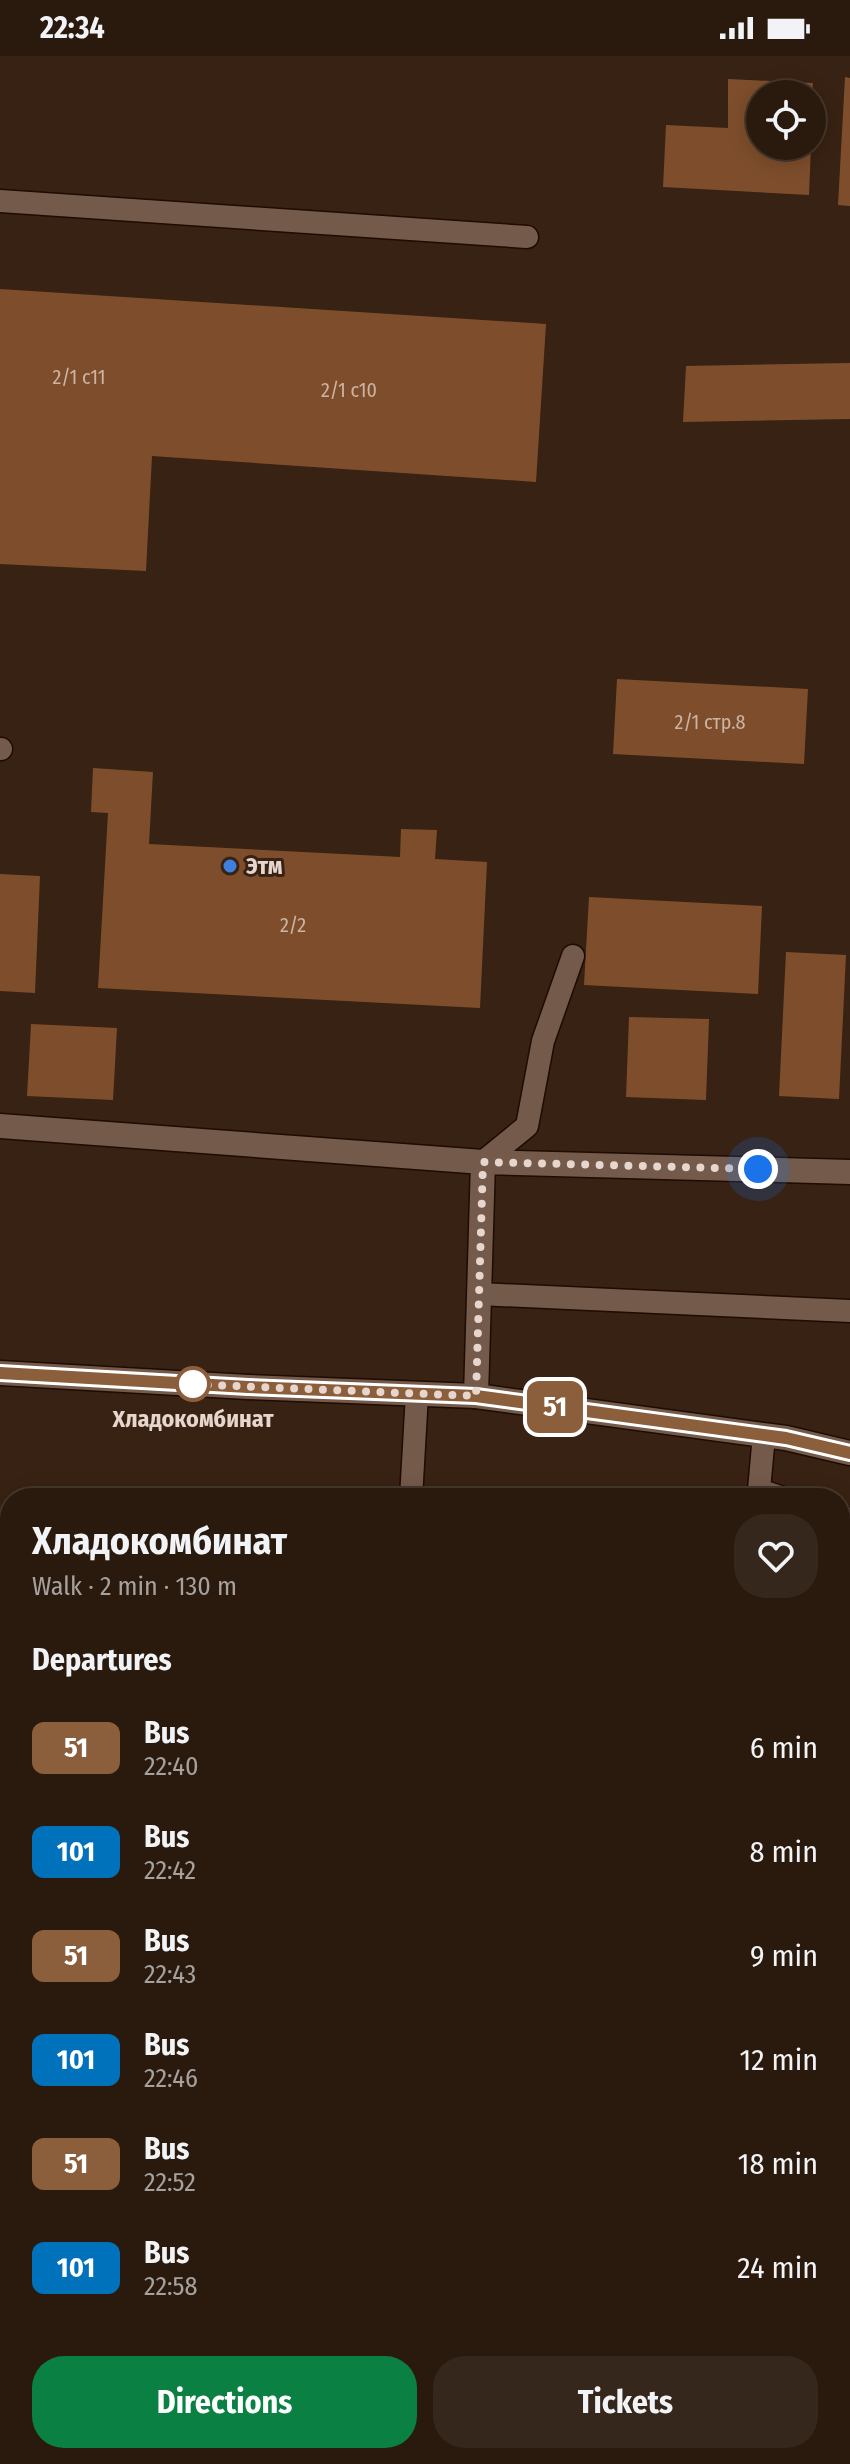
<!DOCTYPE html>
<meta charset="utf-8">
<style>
body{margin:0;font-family:"Fira Sans Condensed",sans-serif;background:#36271c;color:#f1f3f6;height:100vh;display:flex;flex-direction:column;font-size:30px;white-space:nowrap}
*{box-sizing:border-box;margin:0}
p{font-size:26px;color:#a5a19e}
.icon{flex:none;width:44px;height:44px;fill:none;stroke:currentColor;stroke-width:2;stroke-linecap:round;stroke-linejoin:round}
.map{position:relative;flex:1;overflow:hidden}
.drawer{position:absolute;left:0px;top:1432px;width:850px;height:976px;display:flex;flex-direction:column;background:#2a1a0e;border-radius:32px 32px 0 0;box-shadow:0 4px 20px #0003,0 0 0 2px #46382e}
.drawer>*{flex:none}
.badge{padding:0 16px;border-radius:12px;font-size:28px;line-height:52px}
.fabs{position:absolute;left:746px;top:24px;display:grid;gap:16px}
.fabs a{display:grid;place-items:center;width:80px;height:80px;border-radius:50%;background:#2a1a0e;box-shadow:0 4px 20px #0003,0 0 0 2px #46382e;font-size:40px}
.you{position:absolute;width:40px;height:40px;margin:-20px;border:6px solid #fff;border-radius:50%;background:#1a73e8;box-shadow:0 0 0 12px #1a73e833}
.map>.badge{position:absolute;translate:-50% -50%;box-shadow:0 0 0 4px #fff}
h2{padding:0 32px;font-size:30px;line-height:72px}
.round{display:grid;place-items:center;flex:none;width:84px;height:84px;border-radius:32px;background:#36271c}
.headline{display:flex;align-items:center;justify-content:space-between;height:136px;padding:0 32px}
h1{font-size:38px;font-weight:700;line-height:60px}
.button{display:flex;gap:16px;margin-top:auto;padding:16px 32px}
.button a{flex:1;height:92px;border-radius:32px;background:#0b8043;color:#fff;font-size:32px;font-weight:700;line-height:92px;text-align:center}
.button a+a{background:#36271c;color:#f1f3f6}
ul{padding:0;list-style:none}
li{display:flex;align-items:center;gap:24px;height:104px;padding:0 32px}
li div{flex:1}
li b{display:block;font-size:30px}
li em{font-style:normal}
li .badge{min-width:88px;font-weight:700;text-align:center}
.status{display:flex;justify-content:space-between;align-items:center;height:56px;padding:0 40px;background:#2a1a0e;direction:ltr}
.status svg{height:22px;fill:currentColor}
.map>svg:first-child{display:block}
.building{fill:#7e4e2c}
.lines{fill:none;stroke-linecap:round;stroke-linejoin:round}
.lane-casing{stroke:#1e0b01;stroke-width:25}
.street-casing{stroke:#1e0b01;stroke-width:27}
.secondary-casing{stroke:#1e0b01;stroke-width:27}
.lane{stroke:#745a4a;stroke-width:22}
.street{stroke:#745a4a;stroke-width:24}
.secondary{stroke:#745a4a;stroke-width:24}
.line-casing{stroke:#fff;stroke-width:18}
.line{stroke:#8b5e3c;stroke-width:12}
.walk{stroke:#e6d6cd;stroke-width:8;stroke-dasharray:0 14.4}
.shop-dot{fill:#3f7fe0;stroke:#382213;stroke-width:3}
.stop-dot{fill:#fff;stroke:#8b5e3c;stroke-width:4}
.labels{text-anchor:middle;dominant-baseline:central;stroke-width:6;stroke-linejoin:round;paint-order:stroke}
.number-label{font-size:20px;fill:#ccb4a5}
.poi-label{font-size:24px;font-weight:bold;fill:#e6d6cd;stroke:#382213;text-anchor:start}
.stop-label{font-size:24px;font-weight:bold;fill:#e6d6cd;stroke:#382213}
</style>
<div class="status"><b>22:34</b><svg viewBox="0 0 49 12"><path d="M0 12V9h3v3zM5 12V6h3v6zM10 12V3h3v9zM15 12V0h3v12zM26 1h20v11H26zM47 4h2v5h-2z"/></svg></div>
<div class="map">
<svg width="850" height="2408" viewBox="0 0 850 2408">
<rect width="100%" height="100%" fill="#382213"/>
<path class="building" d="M845 21 850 22V150L838 149Z
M728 23 813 27 812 38H760V90H811L809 139 663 131 666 69 728 72Z
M0 233 546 268 536 426 152 400 146 515 0 508Z
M850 307V363L683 366 686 310Z
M617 623 808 633 804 708 613 698Z
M93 712 153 716 149 788 400 801 401 773 437 774 435 803 487 806 480 952 98 932 108 757 91 756Z
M0 818 40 820 35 937 0 935Z
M589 841 762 850 758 938 584 929Z
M786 896 846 899 839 1043 779 1040Z
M629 961 709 963 706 1044 626 1041Z
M31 968 117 972 113 1044 27 1040Z
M0 1457H10V1566H0Z
M840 1545H850V1638H840Z
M10 1847V1976L0 1979V1850Z
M840 2038 850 2039V2145L840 2144Z
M378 2398H441L435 2408H394Z"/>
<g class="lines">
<g class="lane-casing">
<path id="lane" d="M0 145 527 181
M0 693H1
M483 1106 527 1070 543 985 573 900
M479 1238 850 1255
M764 1379 759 1434 783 1442
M411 1442 417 1338
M840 1460 850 1464
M0 1792 10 1789
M0 2318 10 2315"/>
</g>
<g class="street-casing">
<path id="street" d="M0 1070 483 1106 850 1116
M476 1340 483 1106"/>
</g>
<g class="secondary-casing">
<path id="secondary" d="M0 1317 248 1331 476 1340 786 1382 850 1397"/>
</g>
<use href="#lane" class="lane"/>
<use href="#street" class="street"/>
<use href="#secondary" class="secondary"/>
</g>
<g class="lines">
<g class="line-casing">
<path id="line" d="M0 1317 248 1331 476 1340 786 1382 850 1397"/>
</g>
<use href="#line" class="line"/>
<path class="walk" d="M193 1328H186L476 1340 483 1106 758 1113"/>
</g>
<circle class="shop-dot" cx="230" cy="810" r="8"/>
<circle class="stop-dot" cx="193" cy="1328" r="16"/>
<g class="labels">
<g class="number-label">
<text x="79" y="321">2/1 с11</text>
<text x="349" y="334">2/1 с10</text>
<text x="710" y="666">2/1 стр.8</text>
<text x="293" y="869">2/2</text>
</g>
<g class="poi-label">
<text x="246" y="810">Этм</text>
</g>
<g class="stop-label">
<text x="193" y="1363">Хладокомбинат</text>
</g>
</g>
</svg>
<div class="fabs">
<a><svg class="icon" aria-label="locate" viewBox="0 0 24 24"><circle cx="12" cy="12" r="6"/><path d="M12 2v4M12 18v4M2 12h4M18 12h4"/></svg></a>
</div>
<div class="you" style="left:758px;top:1113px"></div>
<b class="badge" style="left:555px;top:1351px;background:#8b5e3c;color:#fff">51</b>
<section class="drawer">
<div class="headline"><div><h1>Хладокомбинат</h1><p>Walk · 2 min · 130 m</p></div><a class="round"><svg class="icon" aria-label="heart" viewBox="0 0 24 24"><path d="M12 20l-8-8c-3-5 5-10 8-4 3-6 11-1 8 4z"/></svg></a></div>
<h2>Departures</h2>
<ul>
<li><span class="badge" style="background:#8b5e3c;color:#fff">51</span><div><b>Bus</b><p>22:40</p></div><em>6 min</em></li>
<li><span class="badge" style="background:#0072bc;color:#fff">101</span><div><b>Bus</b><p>22:42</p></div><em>8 min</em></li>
<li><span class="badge" style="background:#8b5e3c;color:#fff">51</span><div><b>Bus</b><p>22:43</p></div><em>9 min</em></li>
<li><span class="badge" style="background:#0072bc;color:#fff">101</span><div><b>Bus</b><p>22:46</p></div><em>12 min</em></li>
<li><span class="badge" style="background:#8b5e3c;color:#fff">51</span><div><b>Bus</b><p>22:52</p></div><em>18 min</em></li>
<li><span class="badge" style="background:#0072bc;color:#fff">101</span><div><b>Bus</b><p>22:58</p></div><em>24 min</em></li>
</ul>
<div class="button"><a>Directions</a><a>Tickets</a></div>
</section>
</div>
